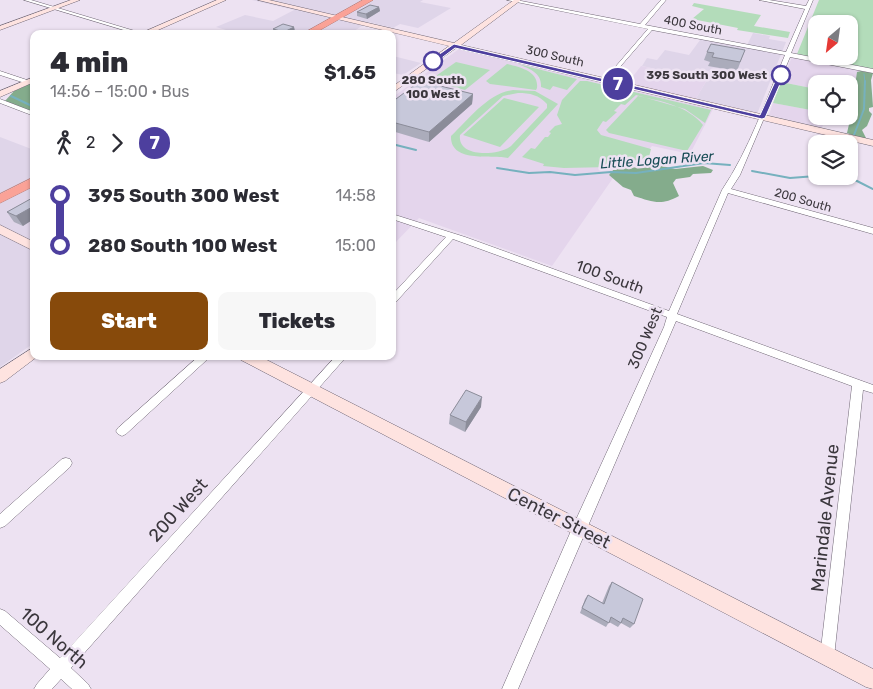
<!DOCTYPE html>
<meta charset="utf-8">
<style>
body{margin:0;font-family:Rubik,sans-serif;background:#f7f7f7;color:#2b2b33;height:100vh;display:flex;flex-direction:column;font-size:19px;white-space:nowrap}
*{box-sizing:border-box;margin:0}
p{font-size:16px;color:#7c7c81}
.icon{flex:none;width:28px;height:28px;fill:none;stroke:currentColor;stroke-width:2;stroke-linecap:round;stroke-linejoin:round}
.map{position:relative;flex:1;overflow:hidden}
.details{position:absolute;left:30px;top:30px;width:366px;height:330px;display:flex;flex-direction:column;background:#fff;border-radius:10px;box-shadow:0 1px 4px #0004}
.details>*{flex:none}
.badge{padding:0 10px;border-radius:16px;font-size:18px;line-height:32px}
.needle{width:32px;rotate:209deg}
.buttons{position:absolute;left:808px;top:15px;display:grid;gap:10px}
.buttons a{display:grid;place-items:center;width:50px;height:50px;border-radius:10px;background:#fff;box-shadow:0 1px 4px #0004;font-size:25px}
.map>.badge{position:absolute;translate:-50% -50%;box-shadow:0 0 0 2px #fff}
.legs{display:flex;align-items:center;gap:8px;height:55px;padding:0 20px;font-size:16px}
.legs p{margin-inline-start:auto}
.headline{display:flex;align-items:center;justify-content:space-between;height:85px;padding:0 20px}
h1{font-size:28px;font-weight:800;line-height:38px}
.primary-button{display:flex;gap:10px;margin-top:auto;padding:10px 20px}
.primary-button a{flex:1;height:58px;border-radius:10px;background:#874a0b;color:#fff;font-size:20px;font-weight:800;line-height:58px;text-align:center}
.primary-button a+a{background:#f7f7f7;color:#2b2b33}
ul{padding:0 20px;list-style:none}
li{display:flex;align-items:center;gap:18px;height:50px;font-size:19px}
li i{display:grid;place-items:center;width:8px;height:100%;margin:0 6px;background:currentColor}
li i::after{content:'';width:12px;height:12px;margin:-6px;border:4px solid;border-radius:50%;background:#fff}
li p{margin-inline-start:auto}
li:first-child i{background:linear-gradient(#0000 50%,currentColor 0)}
li:last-child i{background:linear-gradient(currentColor 50%,#0000 0)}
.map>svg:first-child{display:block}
.commercial{fill:#dfd5e9}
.built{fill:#e4d5ec}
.green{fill:#b3dcba;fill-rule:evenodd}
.forest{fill:#84ac8c}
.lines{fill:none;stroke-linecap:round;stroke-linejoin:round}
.stream-far1{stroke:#76b1be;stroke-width:1}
.stream{stroke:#76b1be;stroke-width:2}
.street-casing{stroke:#706775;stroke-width:1}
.secondary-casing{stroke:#706775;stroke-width:1}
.highway-casing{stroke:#b77d78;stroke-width:1}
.street{fill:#fff;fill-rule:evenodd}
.secondary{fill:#fee3e0;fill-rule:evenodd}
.highway{fill:#faa297;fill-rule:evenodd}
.wall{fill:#abacbb}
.shaded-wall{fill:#8b8c99}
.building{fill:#c7c8da;stroke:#8b8c99}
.line-1{fill:#4d3f9e;stroke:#fff}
.stop-1-dot{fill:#fff;stroke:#4d3f9e;stroke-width:2.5}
.labels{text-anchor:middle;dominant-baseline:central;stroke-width:5;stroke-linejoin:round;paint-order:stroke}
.far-street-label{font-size:12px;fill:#3b373d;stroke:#ede2f2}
.far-stop-label{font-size:12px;font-weight:bold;fill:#3b373d;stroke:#ede2f2;text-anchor:end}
.far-water-label{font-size:14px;font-style:italic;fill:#174c55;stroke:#ede2f2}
.street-label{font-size:15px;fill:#3b373d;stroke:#ede2f2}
.near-street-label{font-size:18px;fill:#3b373d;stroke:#ede2f2}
</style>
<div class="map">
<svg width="873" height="689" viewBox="0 0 873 689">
<rect width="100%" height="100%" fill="#ede2f2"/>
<path class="commercial" d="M252 0H423L420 2 451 8 418 28 400 24 393 28 368 22 351 33 354 34H220L226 30 216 27 245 15 273 21 294 10Z
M753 33 770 36 769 39 786 42 757 114 695 100 707 80 642 66 647 58 657 60 665 50 689 55 703 36 747 45Z
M392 56H393L421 63 403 75 393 73Z
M0 137 34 150V343L0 367Z"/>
<path class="built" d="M459 49 713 109 690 154 652 146 635 165 613 178 552 266 419 218 393 245V97Z
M792 57 863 71 859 98 849 96V84H816V89L781 82Z
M641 66 707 80 695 100 627 84Z
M773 103 816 111V116H831L842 122V125L824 120 822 128 769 115Z"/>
<path class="green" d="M819 0H873V69L797 54ZM816 24H849V56H816Z
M694 3 761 15 754 26 790 32 788 38 737 30 738 28 692 19 704 9 692 6Z
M456 62 490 70 465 90 430 80Z
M507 64C520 67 539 71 537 88L536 90 490 84 486 81Z
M518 64 577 79 567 90 553 86 550 90 541 87C542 73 530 69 518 64Z
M580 81H587L711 110 705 123 685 109 636 95 625 105 621 104 614 111 617 112 606 122 603 121 597 130 601 135 651 149 649 157 610 167 564 168 543 166 544 164 522 157 531 148 535 149 545 137H548L551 133 549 132 555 126 562 124 557 115 562 100Z
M781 82 816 89V111L773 103Z
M513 90 535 91 558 104 508 158C494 154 450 164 451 136 469 119 488 93 513 90ZM518 93C530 93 539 95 547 104V108L511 146C498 156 457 158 460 135L503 96Z
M638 96C661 101 688 106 703 125L687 151 609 133 606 130Z
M504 98 539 107 500 147 463 135Z"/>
<path class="forest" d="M861 71 873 73 871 80 873 107 869 108V111L872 114 867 126 862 130 866 138H860L847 133 850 120 847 116 849 104 854 103C856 96 857 88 850 84V79H856L857 72Z
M34 82V112L5 101 14 91Z
M649 163 675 169 703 166 713 170 711 173 693 174 690 177 676 179 673 183 679 196C661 206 653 202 634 196L631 190 623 187 609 175 614 169 640 167Z"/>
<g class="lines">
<path class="stream-far1" d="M864 74 865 82"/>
<path class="stream" d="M11 96 34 107
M854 135 864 109 865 81
M392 144 416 150
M849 147 850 145
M497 168 529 173 550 172 575 175 611 172 636 173 704 163 730 165
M752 171 790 178 816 176
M828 176 857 181 873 189"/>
<g class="street-casing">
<path id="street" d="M24 0H31L145 34H137Z
M507 0H516L640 24 661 0H666L645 25 786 52 805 9 759 0H769L806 6 809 0H813L791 53 873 69V73L790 57 740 175 731 189 873 228V234L728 193 677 314 873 385V393L863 390 834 657 832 662 827 664 822 662 820 657 852 386 676 321 518 689H502L574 524 664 327 667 317 453 239 395 303 392 304V295L446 237 392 219V214L465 237 669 311 722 190C749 150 766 100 785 55L652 30 606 83 603 81 604 80 648 29Z
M0 71 30 81 31 82 28 84 0 75Z
M0 99 34 112V116L0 103Z
M199 356H211L126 434 122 436 118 434 116 431 118 428Z
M336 356H347L71 668 88 684 91 689H72L61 679 52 689H34L37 684 50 669 0 625V609L5 611 60 658Z
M66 458 70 459 72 463 70 467 5 526 0 528V514L62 459Z"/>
</g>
<g class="secondary-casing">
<path id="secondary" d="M71 0H80L0 30V26Z
M217 0H226L149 34H139Z
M258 0H269L454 43 514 0H521L461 45 873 140V146L456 48 392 93V87L449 46Z
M34 77V82L0 97V91Z
M0 225 34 242V251L0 234Z
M34 347V356H38L5 381 0 383V369Z
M239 356H259L873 669V689L866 687 241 360Z"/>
</g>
<g class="highway-casing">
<path id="highway" d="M363 0H373L313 34H302Z
M34 177V186L0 203V194Z"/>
</g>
<use href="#street" class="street"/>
<use href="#secondary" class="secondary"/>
<use href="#highway" class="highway"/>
</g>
<path class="wall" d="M379 7 380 11 367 19 357 16V12Z
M294 27 295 32 292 34H274L273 29Z
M745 50 737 71 708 66 710 62 704 60 707 52Z
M473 94 472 104 429 142 392 131V102Z
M34 197 23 226 14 222 7 212Z
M481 407 465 432 449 424 450 415Z
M612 582 634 624 630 628 621 623 618 627 609 622 606 627 580 613 585 599 588 595 602 603 609 586Z"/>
<path class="shaded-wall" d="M379 7 380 11 367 19 366 14Z
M294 27 295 32 292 34H284V32Z
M473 94 472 104 429 142V132Z
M34 206V219L23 226 16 216Z
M482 397 481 407 465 432 466 422Z"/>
<path class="building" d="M370 5 379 7 366 14 357 12Z
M283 24 294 27 284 32 273 29Z
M711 44 745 50 740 62 712 57 714 53 707 52Z
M420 81 473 94 429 132 392 122V102Z
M34 197V206L16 216 7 212Z
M466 390 482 397 466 422 450 415Z
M612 582 643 599 634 624 623 618 621 623 611 617 609 623 582 608 588 595 604 604Z"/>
<path class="line-1" d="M454 44 760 115 778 75 781 73 784 75 765 118 762 119 455 48 435 63H431V60Z"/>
<g class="stop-1-dot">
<circle cx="433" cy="61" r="9"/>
<circle cx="781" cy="75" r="9"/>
</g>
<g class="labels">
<g class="far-street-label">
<text transform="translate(693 25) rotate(11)">400 South</text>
<text transform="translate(555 56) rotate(13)">300 South</text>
<text transform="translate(803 200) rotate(16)">200 South</text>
</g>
<g class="far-stop-label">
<text x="767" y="75">395 South 300 West</text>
<text x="433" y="80" text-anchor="middle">280 South<tspan x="433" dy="14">100 West</tspan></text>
</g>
<g class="far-water-label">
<text transform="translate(657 160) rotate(-4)">Little Logan River</text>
</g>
<g class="street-label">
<text transform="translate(610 277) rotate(20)">100 South</text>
<text transform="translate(645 338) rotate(-67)">300 West</text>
</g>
<g class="near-street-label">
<text transform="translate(178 510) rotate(-48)">200 West</text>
<text transform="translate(559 518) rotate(27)">Center Street</text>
<text transform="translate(825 518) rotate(-84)">Marindale Avenue</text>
<text transform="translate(54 638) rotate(41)">100 North</text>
</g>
</g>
</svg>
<div class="buttons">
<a><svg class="needle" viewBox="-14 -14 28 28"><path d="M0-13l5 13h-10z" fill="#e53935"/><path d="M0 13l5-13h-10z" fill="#7c7c81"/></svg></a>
<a><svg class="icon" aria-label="locate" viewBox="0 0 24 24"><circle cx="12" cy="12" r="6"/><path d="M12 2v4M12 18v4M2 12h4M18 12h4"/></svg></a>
<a><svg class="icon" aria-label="layers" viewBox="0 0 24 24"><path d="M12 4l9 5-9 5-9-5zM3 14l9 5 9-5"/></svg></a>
</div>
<b class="badge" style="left:618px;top:84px;background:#4d3f9e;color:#fff">7</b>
<section class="details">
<div class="headline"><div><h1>4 min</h1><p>14:56 – 15:00 · Bus</p></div><b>$1.65</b></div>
<div class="legs"><svg class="icon" aria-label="walk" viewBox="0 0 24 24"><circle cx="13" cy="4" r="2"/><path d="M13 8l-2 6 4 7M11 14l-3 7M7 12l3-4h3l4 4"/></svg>2<svg class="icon" aria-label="forward" viewBox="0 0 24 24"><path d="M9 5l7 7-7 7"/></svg><b class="badge" style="background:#4d3f9e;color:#fff">7</b></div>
<ul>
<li><i style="color:#4d3f9e"></i><b>395 South 300 West</b><p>14:58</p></li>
<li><i style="color:#4d3f9e"></i><b>280 South 100 West</b><p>15:00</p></li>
</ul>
<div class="primary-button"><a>Start</a><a>Tickets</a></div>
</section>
</div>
